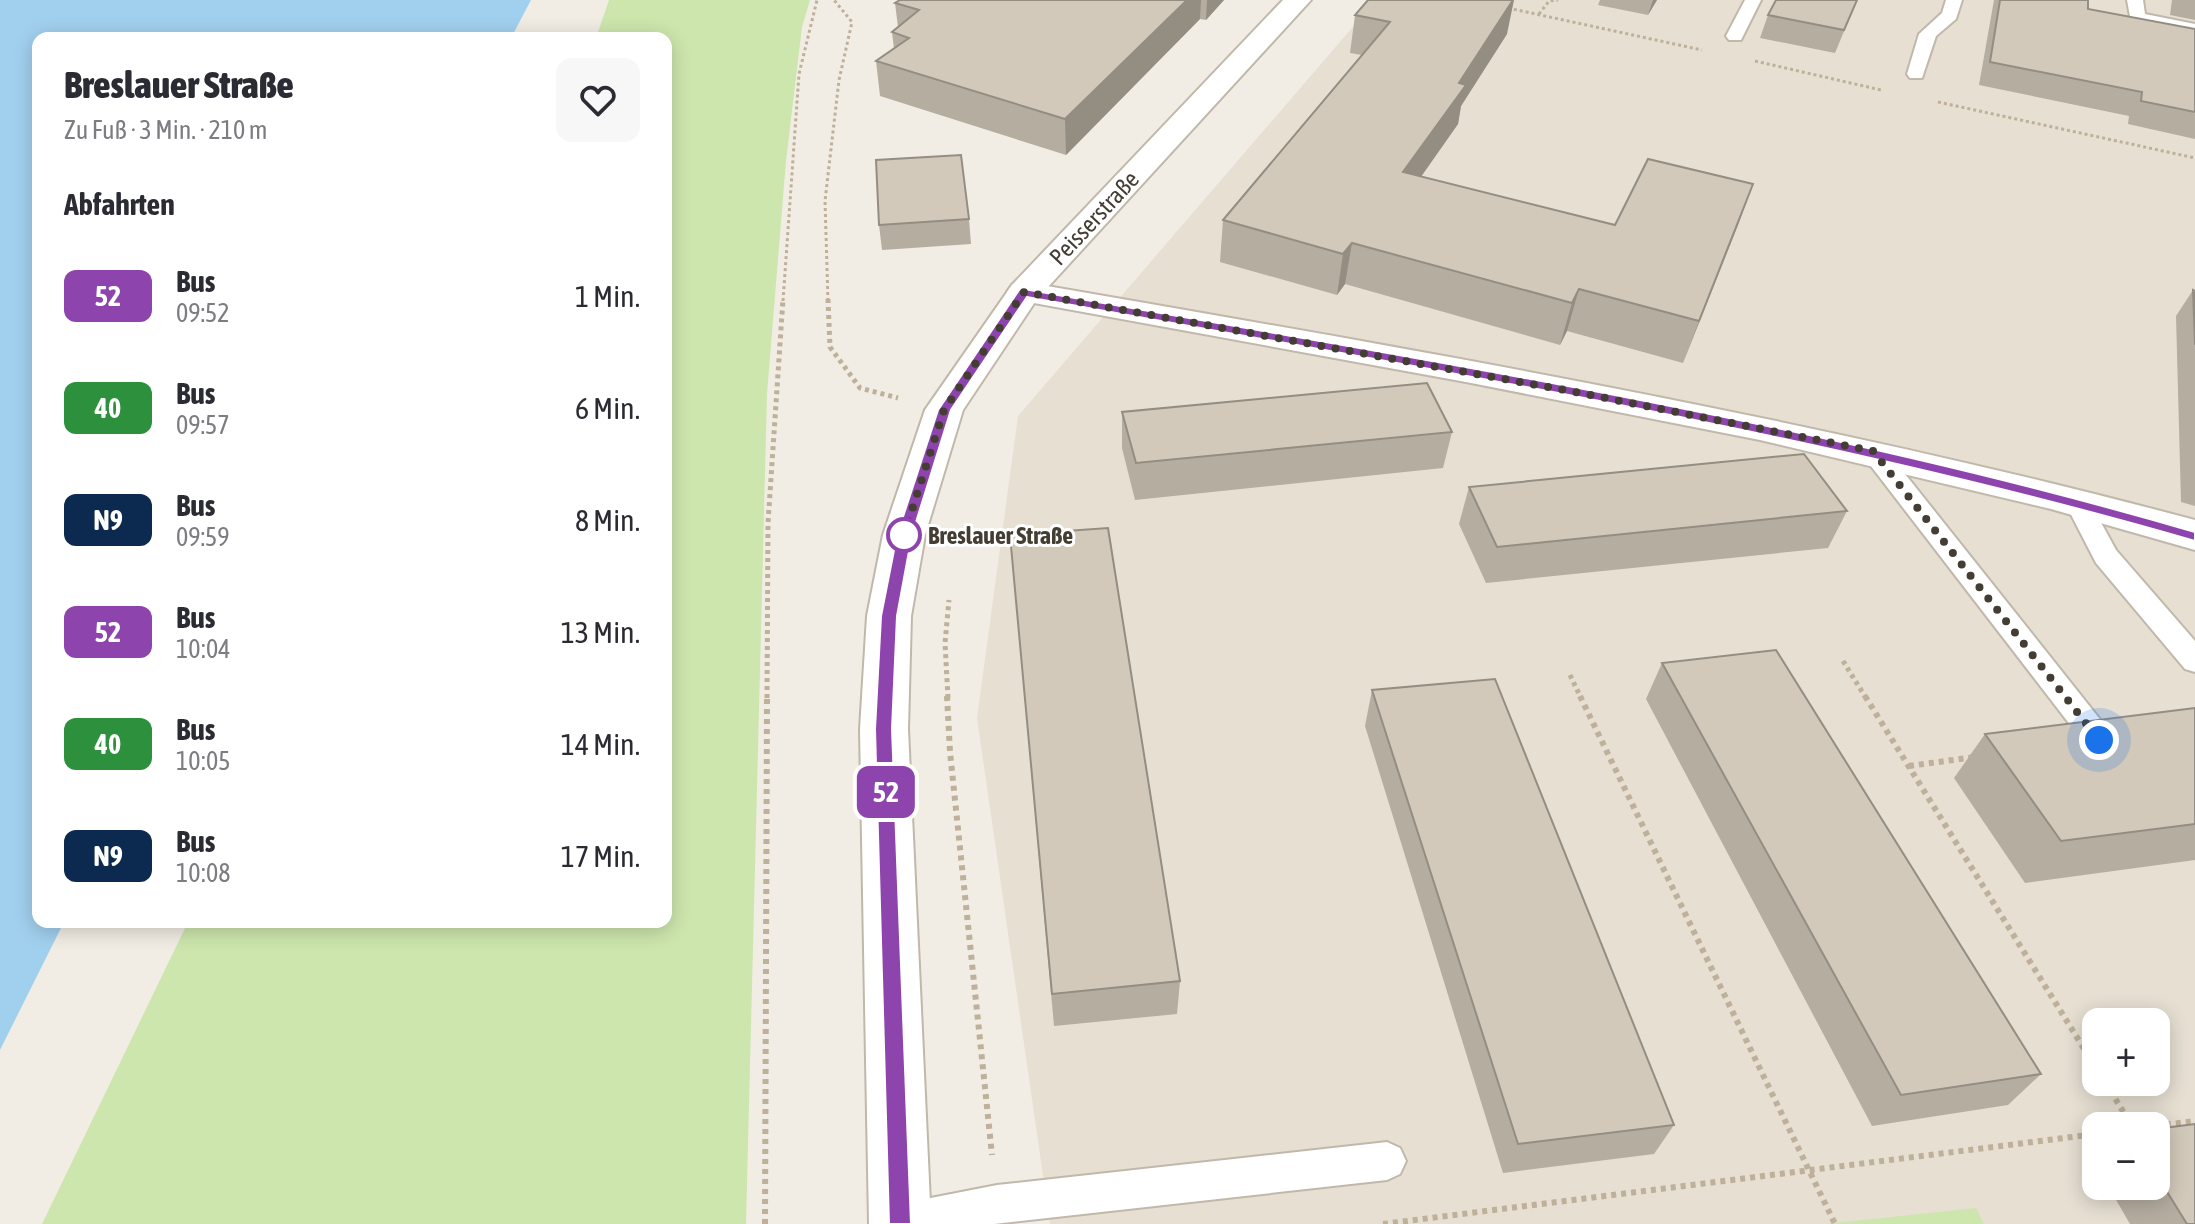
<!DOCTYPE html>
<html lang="de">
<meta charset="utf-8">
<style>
body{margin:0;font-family:"Asap Condensed",sans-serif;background:#f7f7f7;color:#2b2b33;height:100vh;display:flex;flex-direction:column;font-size:30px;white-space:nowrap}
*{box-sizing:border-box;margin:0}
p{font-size:26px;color:#7c7c81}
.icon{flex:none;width:44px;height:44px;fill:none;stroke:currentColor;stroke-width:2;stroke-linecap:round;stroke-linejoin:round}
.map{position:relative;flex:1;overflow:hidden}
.side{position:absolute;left:32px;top:32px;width:640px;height:896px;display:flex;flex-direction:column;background:#fff;border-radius:16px;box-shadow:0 4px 20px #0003}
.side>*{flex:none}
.badge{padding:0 16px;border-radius:12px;font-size:28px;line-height:52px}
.fabs{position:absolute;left:2082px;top:1008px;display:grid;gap:16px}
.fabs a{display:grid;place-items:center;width:88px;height:88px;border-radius:16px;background:#fff;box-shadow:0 4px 20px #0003;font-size:40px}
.you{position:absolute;width:40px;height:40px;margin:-20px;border:6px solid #fff;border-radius:50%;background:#1a73e8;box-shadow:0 0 0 12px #1a73e833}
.map>.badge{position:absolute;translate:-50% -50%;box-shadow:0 0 0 4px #fff}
h2{padding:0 32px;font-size:30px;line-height:72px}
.round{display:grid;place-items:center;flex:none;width:84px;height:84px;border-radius:16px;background:#f7f7f7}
.headline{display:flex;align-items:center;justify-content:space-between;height:136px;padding:0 32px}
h1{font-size:38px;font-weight:800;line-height:60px}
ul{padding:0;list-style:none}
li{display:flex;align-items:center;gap:24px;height:112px;padding:0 32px}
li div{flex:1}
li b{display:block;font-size:30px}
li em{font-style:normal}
li .badge{min-width:88px;font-weight:700;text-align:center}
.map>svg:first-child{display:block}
.residential{fill:#e6dfd2;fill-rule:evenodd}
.green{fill:#cde6ad}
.water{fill:#a1d0ee}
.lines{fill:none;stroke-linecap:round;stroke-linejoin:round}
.service-casing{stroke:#c0b8aa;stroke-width:4}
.minor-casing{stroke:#c0b8aa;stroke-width:4}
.tertiary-casing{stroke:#c0b8aa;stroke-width:4}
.path-far2{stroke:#beb099;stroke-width:3;stroke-dasharray:3 3;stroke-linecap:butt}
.path-far1{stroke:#beb099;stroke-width:5;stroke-dasharray:4 4;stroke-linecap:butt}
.path{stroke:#beb099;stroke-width:6;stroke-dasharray:5 5;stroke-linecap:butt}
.service{fill:#fff;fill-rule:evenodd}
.minor{fill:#fff;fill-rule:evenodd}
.tertiary{fill:#fff;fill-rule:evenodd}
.wall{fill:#b5ada0}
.shaded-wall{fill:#948d82}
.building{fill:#d3c9ba;stroke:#948d82;stroke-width:2}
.line{fill:#8e44ad;stroke:#fff;stroke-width:2}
.walk{stroke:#443d34;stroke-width:8;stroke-dasharray:0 14.4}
.stop-dot{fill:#fff;stroke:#8e44ad;stroke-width:4}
.labels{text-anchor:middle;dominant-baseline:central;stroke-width:6;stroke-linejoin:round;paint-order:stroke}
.street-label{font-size:24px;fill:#443d34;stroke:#fff}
.stop-label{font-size:24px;font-weight:bold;fill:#443d34;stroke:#fff;text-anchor:start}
</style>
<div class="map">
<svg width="2195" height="1224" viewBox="0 0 2195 1224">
<rect width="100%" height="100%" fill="#f2ede4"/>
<path class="residential" d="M1376 0H2195V1224H1050L977 718 1018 416ZM2096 1022H2156V1082H2096ZM2096 1126H2156V1186H2096Z"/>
<path class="green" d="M609 0H810L802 27 786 161 767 394 746 1224H42L188 922H666V38H596Z
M1976 1208 1984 1224H1826Z"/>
<path class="water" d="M0 0H531L511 38H38V922H64L0 1050Z"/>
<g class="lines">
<g class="service-casing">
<path id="service" d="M1745 0H1761L1741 40H1729L1726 36Z
M1946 0H1962L1956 19 1936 36 1922 78H1910L1907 74 1919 34 1942 13Z
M2127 0H2143L2145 14 2195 24V34L2131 22Z
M1873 443 1882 445 2110 732 2114 740 2110 748 2099 752 2088 748 1864 457 1860 451 1864 445Z
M2077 492 2086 495 2116 550 2195 641V672L2185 669 2096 563 2064 501 2068 495Z
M1387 1142 1400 1148 1406 1161 1400 1174 1387 1180 994 1224H880L886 1210 900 1204 997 1185Z"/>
</g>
<g class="minor-casing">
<path id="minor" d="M1024 282C1417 350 1809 417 2195 520V550L2051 509 1760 440 1466 382 1012 299 1007 292 1012 285Z"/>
</g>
<g class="tertiary-casing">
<path id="tertiary" d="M1283 0H1311L1037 299 963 410 925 535 911 616 908 729 931 1224H869L860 729 867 616 883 535 925 410 1012 285Z"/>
</g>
<path class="path-far2" d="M1508 8 1702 50
M1539 14 1549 1 1558 0
M1755 61 1881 90
M1938 102 2195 158
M783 301 799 74 817 0
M828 301 825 201 839 80 852 22 834 0"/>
<path class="path-far1" d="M828 299 830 347 860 388 898 398
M1843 661 1866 698
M1570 675 1581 698
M767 698 768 523 783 299
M948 698 945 643 949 600"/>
<path class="path" d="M947 696 950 752 992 1155
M1580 696 1835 1224
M1865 696 2096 1068
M1909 766 1975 757
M2105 1082 2132 1126
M2156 1126 2195 1121
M765 1224 767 696
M1383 1224 2096 1134"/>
<use href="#service" class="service"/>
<use href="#minor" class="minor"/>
<use href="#tertiary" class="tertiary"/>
</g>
<path class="wall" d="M900 0H1224L1206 20 1200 19 1066 155 880 96 876 61 894 49 892 32 898 27 895 3Z
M1600 0H1657L1648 15 1598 5Z
M1857 0 1835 53 1760 38 1768 15Z
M1994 0H2088V9L2195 29V139L2128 124 2129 116 1979 85Z
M2172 0H2195V20L2170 15Z
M1355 15 1507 34 1461 106 1458 124 1421 177 1615 225 1753 184 1683 363 1567 331 1560 345 1345 284 1337 295 1220 262 1223 220 1362 55 1350 53Z
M969 219 971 244 882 250 879 225Z
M2193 290 2195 291V506L2181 502 2176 316Z
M1122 412 1452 432 1443 468 1135 500 1122 448Z
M1469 487 1847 511 1828 548 1486 583 1459 524Z
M1010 535 1180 981 1177 1014 1054 1026Z
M1662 663 2041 1074 2008 1105 1872 1126 1646 699Z
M1372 690 1674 1125 1654 1154 1503 1173 1365 726Z
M2195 708V860L2025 883 1954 778 1985 734Z
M2156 1129 2195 1224H2130L2108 1186H2156Z"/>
<path class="shaded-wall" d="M1187 0H1201L1200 19 1066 155 1065 119Z
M1207 0H1224L1206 20Z
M1513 0H1514L1507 34 1461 106 1458 124 1396 212 1403 172Z
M1653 0H1657L1648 15Z
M1753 184 1738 225 1683 363 1699 321Z
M1352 243 1345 284 1337 295 1343 254Z
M1579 289 1567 331 1560 345 1572 303Z"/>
<path class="building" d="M900 0H1187L1065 119 876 61 909 38 892 32 919 10 895 3Z
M1368 0H1513L1459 83 1466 85 1403 172 1615 225 1648 159 1753 184 1699 321 1579 289 1572 303 1352 243 1343 254 1223 220 1390 22 1355 15Z
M1776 0H1857L1844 30 1768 15Z
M2000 0H2088V9L2195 29V112L2141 101 2142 92 1990 62Z
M961 155 969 219 879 225 876 160Z
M2193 290 2195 291V345Z
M1427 383 1452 432 1136 463 1122 412Z
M1804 454 1847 511 1497 547 1469 487Z
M1108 528 1180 981 1052 994 1010 535Z
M1776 650 2041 1074 1901 1095 1662 663Z
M1495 679 1674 1125 1518 1144 1372 690Z
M2195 708V824L2061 841 1985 734Z
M2195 1124V1224H2187L2156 1174V1129Z"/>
<path class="line" d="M1024 289C1418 359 1815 421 2195 532V541C1812 430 1419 368 1027 297L951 410 912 535 897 616 892 729 911 1224H889L875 729 881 616 897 535 938 410 1019 290Z"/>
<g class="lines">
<path class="walk" d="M904 535 944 410 1024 292 1570 391 1873 451 2099 740"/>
</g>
<circle class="stop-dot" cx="904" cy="535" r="16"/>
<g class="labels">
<g class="street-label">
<text transform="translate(1094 218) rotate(-47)">Peisserstraße</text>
</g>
<g class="stop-label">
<text x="928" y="535">Breslauer Straße</text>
</g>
</g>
</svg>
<div class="fabs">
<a>+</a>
<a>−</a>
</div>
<div class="you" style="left:2099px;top:740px"></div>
<b class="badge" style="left:886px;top:792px;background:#8e44ad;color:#fff">52</b>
<section class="side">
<div class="headline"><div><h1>Breslauer Straße</h1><p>Zu Fuß · 3 Min. · 210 m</p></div><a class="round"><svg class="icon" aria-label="heart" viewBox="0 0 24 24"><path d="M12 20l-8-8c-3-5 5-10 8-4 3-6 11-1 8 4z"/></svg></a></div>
<h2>Abfahrten</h2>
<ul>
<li><span class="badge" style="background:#8e44ad;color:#fff">52</span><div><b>Bus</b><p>09:52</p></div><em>1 Min.</em></li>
<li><span class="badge" style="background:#2c903c;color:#fff">40</span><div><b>Bus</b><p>09:57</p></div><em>6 Min.</em></li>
<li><span class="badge" style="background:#0c294f;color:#fff">N9</span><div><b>Bus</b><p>09:59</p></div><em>8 Min.</em></li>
<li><span class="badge" style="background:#8e44ad;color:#fff">52</span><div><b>Bus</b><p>10:04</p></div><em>13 Min.</em></li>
<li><span class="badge" style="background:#2c903c;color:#fff">40</span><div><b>Bus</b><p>10:05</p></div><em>14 Min.</em></li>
<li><span class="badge" style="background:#0c294f;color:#fff">N9</span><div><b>Bus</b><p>10:08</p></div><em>17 Min.</em></li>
</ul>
</section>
</div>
